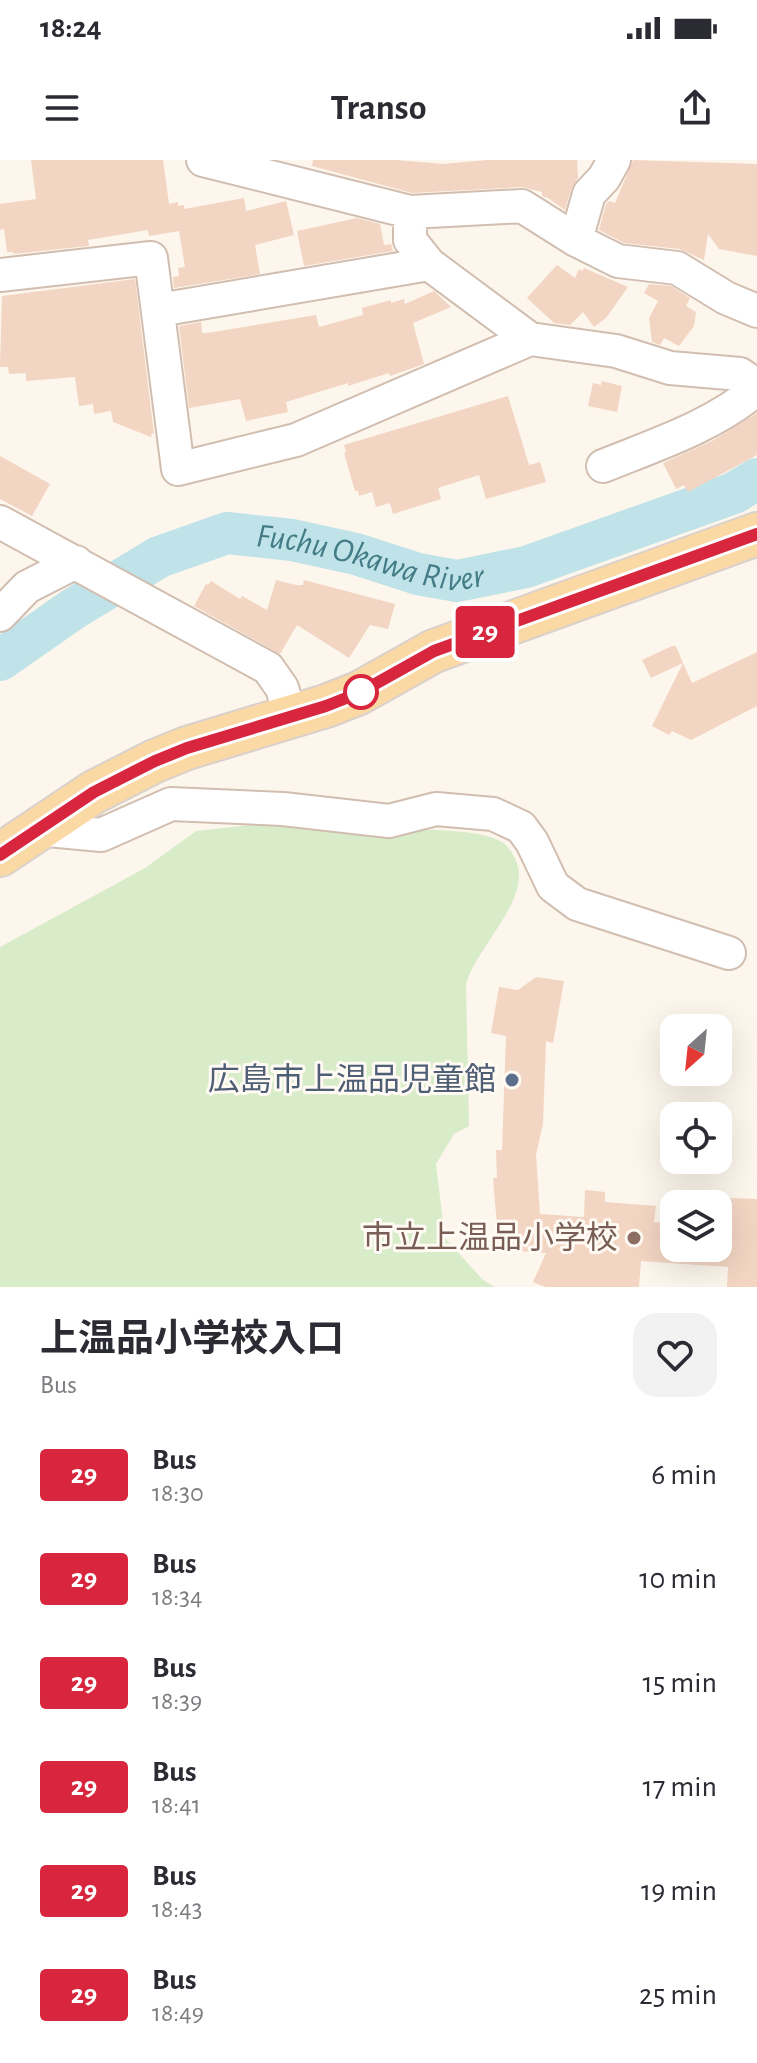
<!DOCTYPE html>
<meta charset="utf-8">
<style>
body{margin:0;font-family:"Alegreya Sans","Noto Sans JP",sans-serif;background:#f2f2f3;color:#2b2b33;height:100vh;display:flex;flex-direction:column;font-size:30px;white-space:nowrap}
*{box-sizing:border-box;margin:0}
p{font-size:26px;color:#7c7c81}
.icon{flex:none;width:44px;height:44px;fill:none;stroke:currentColor;stroke-width:2;stroke-linecap:round;stroke-linejoin:round}
.map{position:relative;height:1127px;overflow:hidden}
.side{display:flex;flex-direction:column;background:#fff;flex:1}
.side>*{flex:none}
.badge{padding:0 16px;border-radius:6px;font-size:28px;line-height:52px}
.needle{width:52px;rotate:207deg}
.fabs{position:absolute;left:660px;top:854px;display:grid;gap:16px}
.fabs a{display:grid;place-items:center;width:72px;height:72px;border-radius:16px;background:#fff;box-shadow:0 8px 32px #0002;font-size:40px}
.map>.badge{position:absolute;translate:-50% -50%;box-shadow:0 0 0 4px #fff}
.round{display:grid;place-items:center;flex:none;width:84px;height:84px;border-radius:24px;background:#f2f2f3}
.summary{display:flex;align-items:center;justify-content:space-between;height:136px;padding:0 40px}
h1{font-size:38px;font-weight:700;line-height:60px}
ul{padding:0;list-style:none}
li{display:flex;align-items:center;gap:24px;height:104px;padding:0 40px}
li div{flex:1}
li b{display:block;font-size:30px}
li em{font-style:normal}
li .badge{min-width:88px;font-weight:700;text-align:center}
.status{display:flex;justify-content:space-between;align-items:center;height:56px;padding:0 40px;background:#fff;direction:ltr}
.status svg{height:22px;fill:currentColor}
header{display:flex;justify-content:space-between;align-items:center;height:104px;padding:0 40px;background:#fff;font-size:36px;font-weight:700}
.map>svg:first-child{display:block}
.green{fill:#d8ecc9}
.lines{fill:none;stroke-linecap:round;stroke-linejoin:round}
.river{stroke:#bfe3e8;stroke-width:42}
.building{fill:#f3d5c3}
.minor-casing{stroke:#d1beb0;stroke-width:36}
.major-casing{stroke:#dad1cd;stroke-width:46}
.minor{stroke:#fff;stroke-width:32}
.major{stroke:#fbd9a5;stroke-width:42}
.line-casing{stroke:#fff;stroke-width:18}
.line{stroke:#d7263d;stroke-width:12}
.stop-dot{fill:#fff;stroke:#d7263d;stroke-width:4}
.service-dot{fill:#5c6f8a;stroke:#fffaf3;stroke-width:3}
.education-dot{fill:#8d6e63;stroke:#fffaf3;stroke-width:3}
.labels{text-anchor:middle;dominant-baseline:central;stroke-width:6;stroke-linejoin:round;paint-order:stroke}
.service-label{font-size:32px;fill:#4e5e75;stroke:#fffaf3;text-anchor:end}
.education-label{font-size:32px;fill:#785e54;stroke:#fffaf3;text-anchor:end}
.water-label{font-size:34px;font-style:italic;fill:#437c86;stroke:#fffaf3}
</style>
<div class="status"><b>18:24</b><svg viewBox="0 0 49 12"><path d="M0 12V9h3v3zM5 12V6h3v6zM10 12V3h3v9zM15 12V0h3v12zM26 1h20v11H26zM47 4h2v5h-2z"/></svg></div>
<header><svg class="icon" aria-label="menu" viewBox="0 0 24 24"><path d="M4 6h16M4 12h16M4 18h16"/></svg>Transo<svg class="icon" aria-label="share" viewBox="0 0 24 24"><path d="M12 15V3M7 8l5-5 5 5M5 13v7h14v-7"/></svg></header>
<div class="map">
<svg width="757" height="1127" viewBox="0 0 757 1127">
<rect width="100%" height="100%" fill="#fdf6ec"/>
<path class="green" d="M275 662C321 664 366 667 411 669 435 670 482 670 502 682 511 688 519 703 519 714 520 749 476 790 466 824L469 966 454 974 436 1004 445 1078 483 1120 495 1127H0V787L145 708 196 671Z"/>
<g class="lines">
<path class="river" id="s1" d="M0 500 73 449 159 397 227 373 292 380 356 394 418 414 457 421 526 407 734 333 757 319"/>
</g>
<path class="building" d="M31 0H163L169 44 178 42V46L184 45V49L244 38 246 51 286 41 294 75 255 85 260 114 174 128 173 117 179 116 178 108 185 107 179 71 149 76 148 70 88 80 89 86 13 94V92H7L4 69 0 70V44L36 39Z
M313 0H396L443 4 487 0H577L578 18 571 29 565 50 548 38 542 36V32L522 27 412 33 312 6Z
M633 0 757 4V96L719 89 708 74 704 100 679 89 624 83 599 70 606 44 609 41 615 43Z
M357 58 380 64 384 85 391 84 393 91 304 106 297 71Z
M557 105 575 118 579 109 582 111 584 108 628 127 606 158 594 167 583 152 570 165 554 163 527 138Z
M135 119 154 274 152 273 151 277 113 262 111 251 94 254 93 244 79 246 75 217 26 221V213L9 214 8 207H0L2 136Z
M649 124 671 126 690 138 686 146 696 152 694 166 679 186 664 178 660 185 652 182 649 158 658 141 644 133Z
M434 131 451 147 413 163 424 204 390 216 389 213 348 226V223L286 242 288 252 269 256 246 261 240 239 189 248 179 166 201 162 202 173H207L316 155 319 167 363 155 362 148 391 140V143L404 139 405 144Z
M602 221 622 226 617 252 588 246 593 223 601 225Z
M508 236 529 305 540 302 546 322 486 339 479 315 438 328 441 339 393 354 390 343 376 347 372 332 359 336 358 331H355L344 293 346 292 344 285Z
M757 253V295L688 332 684 325 676 329 663 303 712 281Z
M0 296 50 324 32 356 0 339Z
M276 420 296 425H303L304 420 395 444 388 469 370 465 349 498 297 465 280 494 194 446 206 424 208 425 211 421 240 439 242 436 267 450Z
M672 486H676L683 503 651 518 642 500Z
M757 492V546L691 580 672 571 669 575 652 566 683 503 692 523Z
M536 817 564 821 553 883 546 881 543 964 536 995 540 1054 584 1057 585 1030 605 1032V1042L656 1046 654 1062 674 1064V1088H718V1067L727 1068 730 1038 757 1039V1127H727L728 1107 641 1101 639 1127H545L533 1122 546 1093 499 1090 493 1018H497L496 990H502L506 876 491 873 499 827 518 830Z"/>
<g class="lines">
<g class="minor-casing">
<path id="minor" d="M203 0 410 52 522 46 576 80 618 101 677 108 726 138 757 151
M410 52V80L429 104 530 179 616 191 670 208 740 214 757 226
M576 80 589 34 604 18 614 0
M0 115 151 98 178 309 296 280 530 179
M159 150 429 104
M603 306C655 285 714 266 757 229
M0 362 268 508 282 528 291 558
M0 455 27 427 76 402
M37 669 101 675 171 644 283 649 389 661 436 649 493 654 521 667 532 682 553 726 577 744 729 793"/>
</g>
<g class="major-casing">
<path id="major" d="M0 695 94 632 155 601 187 588 326 546 359 533 434 491 757 374"/>
</g>
<use href="#minor" class="minor"/>
<use href="#major" class="major"/>
</g>
<g class="lines">
<g class="line-casing">
<path id="line" d="M0 695 94 632 155 601 187 588 326 546 359 533 434 491 757 374"/>
</g>
<use href="#line" class="line"/>
</g>
<circle class="stop-dot" cx="361" cy="532" r="16"/>
<circle class="service-dot" cx="512" cy="920" r="8"/>
<circle class="education-dot" cx="634" cy="1078" r="8"/>
<g class="labels">
<g class="service-label">
<text x="496" y="920">広島市上温品児童館</text>
</g>
<g class="education-label">
<text x="618" y="1078">市立上温品小学校</text>
</g>
<g class="water-label">
<text stroke="none"><textPath href="#s1" startOffset="408">Fuchu Okawa River</textPath></text>
</g>
</g>
</svg>
<div class="fabs">
<a><svg class="needle" viewBox="-14 -14 28 28"><path d="M0-13l5 13h-10z" fill="#e53935"/><path d="M0 13l5-13h-10z" fill="#7c7c81"/></svg></a>
<a><svg class="icon" aria-label="locate" viewBox="0 0 24 24"><circle cx="12" cy="12" r="6"/><path d="M12 2v4M12 18v4M2 12h4M18 12h4"/></svg></a>
<a><svg class="icon" aria-label="layers" viewBox="0 0 24 24"><path d="M12 4l9 5-9 5-9-5zM3 14l9 5 9-5"/></svg></a>
</div>
<b class="badge" style="left:485px;top:472px;background:#d7263d;color:#fff">29</b>
</div>
<section class="side">
<div class="summary"><div><h1>上温品小学校入口</h1><p>Bus</p></div><a class="round"><svg class="icon" aria-label="heart" viewBox="0 0 24 24"><path d="M12 20l-8-8c-3-5 5-10 8-4 3-6 11-1 8 4z"/></svg></a></div>
<ul>
<li><span class="badge" style="background:#d7263d;color:#fff">29</span><div><b>Bus</b><p>18:30</p></div><em>6 min</em></li>
<li><span class="badge" style="background:#d7263d;color:#fff">29</span><div><b>Bus</b><p>18:34</p></div><em>10 min</em></li>
<li><span class="badge" style="background:#d7263d;color:#fff">29</span><div><b>Bus</b><p>18:39</p></div><em>15 min</em></li>
<li><span class="badge" style="background:#d7263d;color:#fff">29</span><div><b>Bus</b><p>18:41</p></div><em>17 min</em></li>
<li><span class="badge" style="background:#d7263d;color:#fff">29</span><div><b>Bus</b><p>18:43</p></div><em>19 min</em></li>
<li><span class="badge" style="background:#d7263d;color:#fff">29</span><div><b>Bus</b><p>18:49</p></div><em>25 min</em></li>
</ul>
</section>
